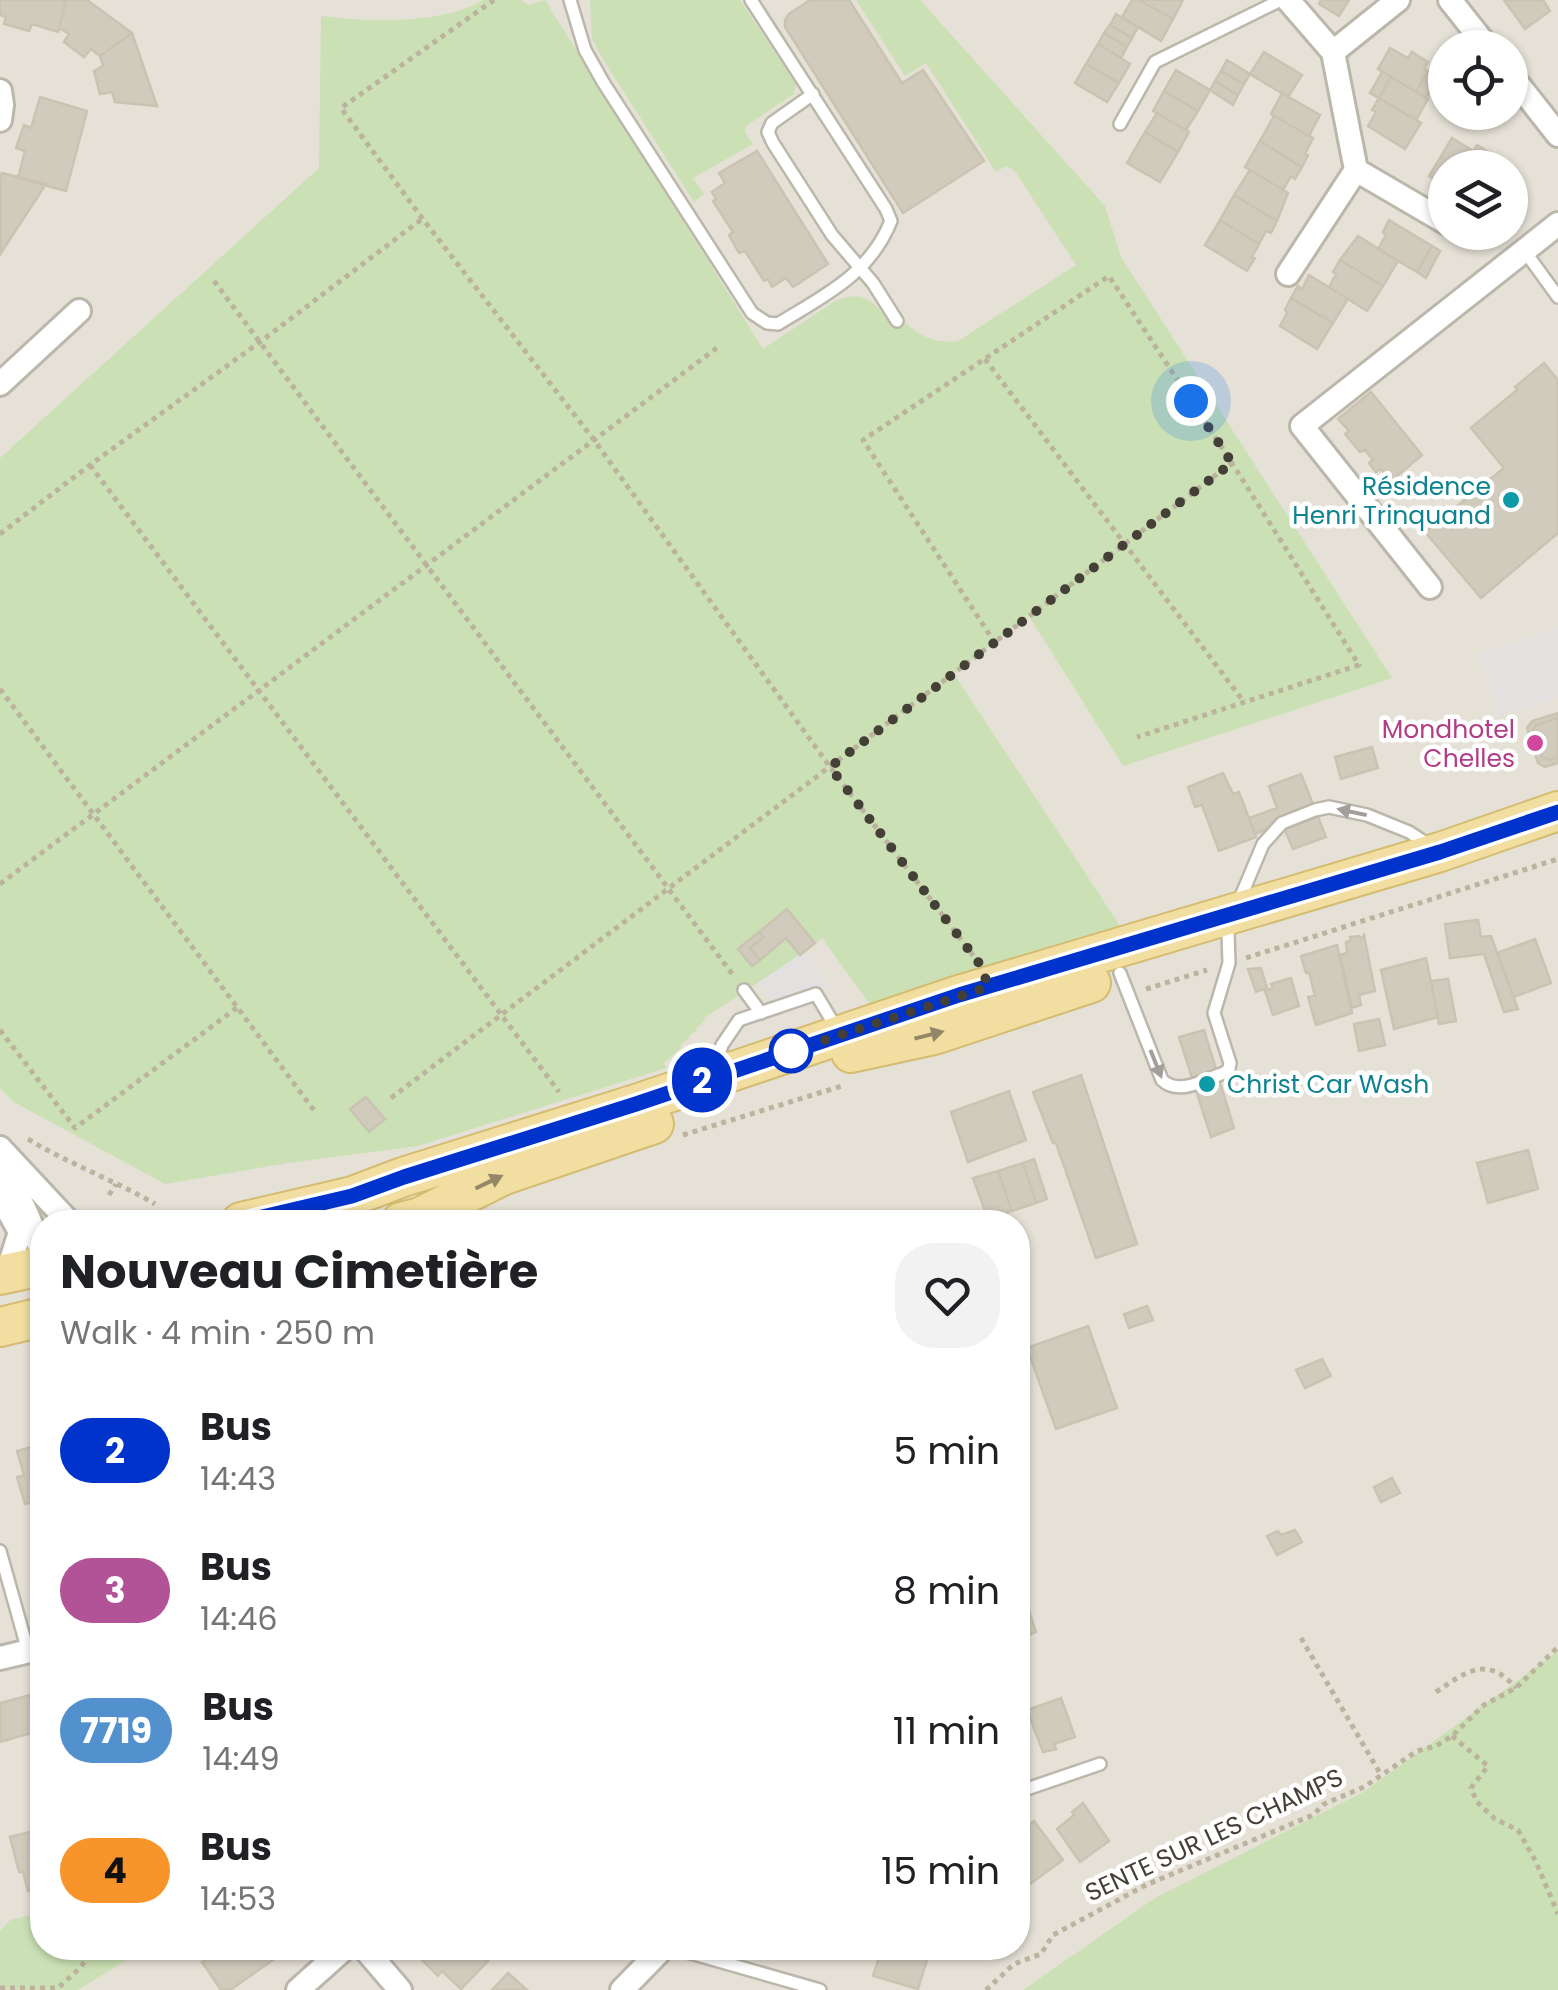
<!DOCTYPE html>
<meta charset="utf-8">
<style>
body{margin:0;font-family:Poppins,sans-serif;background:#f2f2f2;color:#202124;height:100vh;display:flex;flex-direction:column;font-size:38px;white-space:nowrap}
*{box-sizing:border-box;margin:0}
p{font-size:32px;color:#757577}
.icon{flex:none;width:55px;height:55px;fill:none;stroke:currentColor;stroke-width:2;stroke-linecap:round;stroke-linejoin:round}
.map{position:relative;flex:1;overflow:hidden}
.details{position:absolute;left:30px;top:1210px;width:1000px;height:750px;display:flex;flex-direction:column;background:#fff;border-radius:40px;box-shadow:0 2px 8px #0004}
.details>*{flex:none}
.badge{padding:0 20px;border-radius:32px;font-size:35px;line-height:65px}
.controls{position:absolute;left:1428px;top:30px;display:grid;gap:20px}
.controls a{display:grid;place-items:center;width:100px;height:100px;border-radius:50%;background:#fff;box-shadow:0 2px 8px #0004;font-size:50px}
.you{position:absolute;width:50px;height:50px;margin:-25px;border:8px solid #fff;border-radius:50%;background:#1a73e8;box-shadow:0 0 0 15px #1a73e833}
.map>.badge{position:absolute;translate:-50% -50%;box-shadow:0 0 0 5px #fff}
.round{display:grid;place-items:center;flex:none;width:105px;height:105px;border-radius:40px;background:#f2f2f2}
.headline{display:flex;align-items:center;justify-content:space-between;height:170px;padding:0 30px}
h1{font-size:48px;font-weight:700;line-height:75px}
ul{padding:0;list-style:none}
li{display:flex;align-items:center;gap:30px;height:140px;padding:0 30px}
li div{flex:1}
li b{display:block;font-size:38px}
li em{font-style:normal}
li .badge{min-width:110px;font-weight:700;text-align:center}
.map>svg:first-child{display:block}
.residential{fill:#e5e1d6;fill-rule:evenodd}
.green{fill:#cbe1b5}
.parking{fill:#e3e1df}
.building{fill:#d1cbbe;stroke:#cbc3b2;stroke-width:2.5}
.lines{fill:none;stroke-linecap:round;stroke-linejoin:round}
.service-casing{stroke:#bcb7ab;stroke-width:16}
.minor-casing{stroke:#bcb7ab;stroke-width:28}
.primary-casing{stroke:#d4bc72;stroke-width:42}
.path{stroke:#bcb39e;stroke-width:5;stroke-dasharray:5 5;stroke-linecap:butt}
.service{stroke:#fff;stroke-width:11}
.minor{stroke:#fff;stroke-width:22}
.primary{stroke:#f2dea0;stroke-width:38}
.oneway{fill:#a29f9b}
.oneway2{fill:#928766}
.line-casing{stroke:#fff;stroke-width:22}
.line{stroke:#03c;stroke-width:15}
.walk{stroke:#443f37;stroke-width:10;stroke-dasharray:0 18}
.culture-dot{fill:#0f9aa8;stroke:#fff;stroke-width:4}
.hotel-dot{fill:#d1479c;stroke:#fff;stroke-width:4}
.stop-dot{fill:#fff;stroke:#03c;stroke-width:5}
.labels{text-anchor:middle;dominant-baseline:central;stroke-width:9;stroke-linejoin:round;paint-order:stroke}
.culture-label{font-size:25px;fill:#0d838f;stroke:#fff;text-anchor:end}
.hotel-label{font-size:25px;fill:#b23c85;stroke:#fff;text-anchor:end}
.street-label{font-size:25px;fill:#443f37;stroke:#fff}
</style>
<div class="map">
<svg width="1558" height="1990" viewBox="0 0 1558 1990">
<rect width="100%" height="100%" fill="#f1efe7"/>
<path class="residential" d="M0 0H1558V1990H0ZM1445 48H1510V112H1445ZM1445 168H1510V232H1445ZM42 1222H1018V1948H42Z"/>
<path class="green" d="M483 0H521L528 5 545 0 763 349 832 303C864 286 877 303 893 329L905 322C919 337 937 344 958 341L1076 265 1014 170 1006 166 996 172 926 63 905 76 856 0H920L1105 206 1121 257 1392 678 1123 766 1029 616 954 674 1120 926 991 964 869 1003 822 938 800 955 704 1018 705 1021 696 1028 697 1030 689 1036V1038L680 1045 681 1048 664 1063 666 1068 418 1146 288 1163 165 1184 12 1101 0 1088V458L319 168 321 16C369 22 441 25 483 0Z
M590 0H740L796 84 794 94 746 126 745 132 753 144 693 178 704 194 694 202 601 56 592 39Z
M1558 1651V1990H1023L1155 1898 1365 1791Z
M42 1912V1948H146L78 1990H0V1931L10 1920Z"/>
<path class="parking" d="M1558 628V697L1500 716 1479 653Z
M805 951 830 986 816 994 774 1008 759 982Z"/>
<path class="building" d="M0 0H66L58 32 32 24 29 31 4 24 6 17 0 15Z
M66 0H87L132 33 100 56 91 49 84 57 64 42 69 34 59 28Z
M810 0H849L902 83 923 70 984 161 903 213 785 27V20L789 14Z
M1132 0H1139L1173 19 1161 41 1122 17Z
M1139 0H1183L1173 19Z
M1321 0H1349L1339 16 1319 4Z
M1504 0H1543L1550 11 1525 29Z
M1116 14 1138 27 1132 38 1110 25Z
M1110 25 1132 38 1127 47 1104 33Z
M132 33 157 106 115 102 112 92 100 94 94 71 103 66 100 56Z
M1104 33 1127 47 1121 58 1098 44Z
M1098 44 1130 64 1119 83 1086 64Z
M1390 48 1408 58 1412 52 1428 62 1424 68 1428 71 1416 92 1378 69Z
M1264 52 1302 75 1288 97 1250 74Z
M1227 60 1250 74 1244 84 1221 71Z
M1086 64 1119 83 1107 102 1075 83Z
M1176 70 1210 90 1198 111 1164 91Z
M1221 71 1244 84 1238 95 1215 81Z
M1428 71 1438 77 1426 98 1416 92Z
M1382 72 1391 77 1379 98 1370 93Z
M1391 77 1428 99 1416 120 1379 98Z
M1215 81 1238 95 1233 105 1210 90Z
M1164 91 1198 111 1186 130 1153 111Z
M1282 93 1320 115 1309 136 1271 114Z
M40 97 87 111 66 191 18 178 25 151 16 148 24 125 31 128Z
M1379 98 1421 123 1405 149 1368 126 1376 112 1372 110Z
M1157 113 1189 132 1178 152 1145 132Z
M1274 116 1313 138 1305 154 1308 155 1302 167 1260 141Z
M1145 132 1178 152 1160 182 1127 163Z
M1452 138 1473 151 1464 168H1445V186L1429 176Z
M1260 141 1302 167 1295 179 1291 176 1283 190 1245 167Z
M1477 145 1502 160 1498 168H1464Z
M757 151 828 264 793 287 786 278 772 287 768 279 764 281 745 251 739 253 729 235 733 232 713 201 716 199 712 192 725 183 719 173Z
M1250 170 1288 193 1277 221 1234 195Z
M2 173 46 184 1 253 0 176Z
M1234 195 1277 221 1271 233 1266 231 1259 244 1220 220Z
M1220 220 1259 244 1252 257 1255 258 1247 271 1205 245Z
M1389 220 1432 246 1417 272 1378 249 1386 235 1383 232Z
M1358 236 1398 261 1383 286 1340 260Z
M1432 246 1440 251 1426 278 1417 272Z
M1340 260 1383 286 1367 311 1329 287 1336 274 1333 272Z
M1309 275 1348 299 1333 323 1291 298 1298 286 1302 289Z
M1291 298 1333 323 1317 349 1280 326 1287 313 1285 310Z
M1544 363 1558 380V533L1481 598 1425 532 1504 468 1471 428 1517 390 1515 387Z
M1371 392 1422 455 1391 481 1381 469 1376 472 1369 463 1373 460 1365 450 1360 452 1345 434 1349 431 1338 419Z
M1558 713V718L1536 725 1533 730 1542 757 1550 760 1558 757V763L1545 767 1538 763 1527 728 1532 721Z
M1558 713V718L1536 725 1533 730 1542 757 1550 760 1558 757V763L1545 767 1538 763 1527 728 1532 721Z
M1558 718V757L1550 760 1542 757 1533 730 1536 725Z
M1372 747 1378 768 1341 779 1335 757Z
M1223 773 1233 794 1239 792 1256 837 1219 851 1202 805 1195 807 1188 787Z
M1301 774 1326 837 1293 849 1282 823 1255 834 1249 818 1277 808 1269 786Z
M787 909 815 943 800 955 786 938 760 960 750 948 764 937 759 932Z
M1478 920 1481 937 1491 936 1518 1009 1504 1012 1484 954 1450 958 1445 924Z
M759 932 764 937 750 948 760 960 752 966 738 949Z
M1364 935 1375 991 1359 995 1361 1005 1352 1008 1340 955 1347 953 1346 942 1351 940 1350 937 1359 936 1361 939Z
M1535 939 1551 983 1514 997 1497 953Z
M1337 945 1352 1013 1316 1025 1308 997 1315 996 1309 972 1306 973 1301 956Z
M1426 958 1438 1017 1394 1029 1381 970Z
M1261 968 1267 988 1256 992 1248 969Z
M1291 978 1299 1006 1273 1015 1265 991 1273 988 1271 984Z
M1448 979 1456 1021 1439 1024 1431 981Z
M1379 1019 1385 1045 1359 1051 1354 1024Z
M1204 1030 1234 1128 1211 1137 1179 1037Z
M1081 1075 1137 1244 1096 1258 1056 1143H1053L1033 1092Z
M1009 1091 1026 1140 968 1162 951 1112Z
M366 1097 385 1119 369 1132 350 1109Z
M1528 1150 1538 1189 1488 1203 1477 1163Z
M1034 1159 1047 1199 1036 1203 1023 1163Z
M1023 1163 1036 1203 1012 1211 998 1171Z
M998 1171 1012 1211 988 1219 973 1178Z
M1147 1306 1153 1320 1129 1328 1124 1314Z
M1088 1326 1117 1408 1056 1429 1027 1348Z
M1322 1359 1331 1376 1305 1388 1296 1370Z
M42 1444V1500L25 1504 17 1477 24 1475 17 1451Z
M1392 1478 1400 1493 1381 1502 1374 1487Z
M1295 1530 1302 1542 1277 1555 1267 1536 1278 1531 1281 1535Z
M1020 1585 1036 1632 1018 1639V1586Z
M30 1695 39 1731 0 1742V1703Z
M1061 1698 1075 1737 1054 1744 1056 1749 1043 1752 1027 1710Z
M1083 1803 1109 1841 1080 1862 1057 1829 1074 1815 1072 1812Z
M1034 1821 1063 1860 1023 1889 1018 1881V1833Z
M42 1829V1888L28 1891 23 1872H19L10 1837Z
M224 1948H265L273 1960 230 1990H221L202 1962Z
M424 1948H474L488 1961 461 1989 442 1971 438 1976 417 1955Z
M882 1948H926L930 1951 918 1989 873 1976Z
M508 1973 527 1990H492Z"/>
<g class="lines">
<g class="service-casing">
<path id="service" d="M570 0 585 50 603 82 752 313 767 323 778 324C825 295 869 275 891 221L886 209 751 0
M813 94 772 123 768 132 773 143 832 235 873 283 897 321
M1120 124 1155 62 1281 0
M1524 250 1558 297
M1239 901 1263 844 1282 823 1315 810 1329 807 1367 815 1409 832 1432 847
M1120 973 1162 1080C1179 1096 1203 1080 1224 1073L1229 1069 1230 1063 1214 1013 1229 963 1228 933
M744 990 761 1013
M714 1071 722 1045 739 1020 816 994 838 1031
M0 1551 28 1651
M1018 1792 1100 1764
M673 1948 820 1990"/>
</g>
<g class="minor-casing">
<path id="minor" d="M1288 0 1333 52 1356 170 1288 274
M1450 0 1488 48
M1333 52 1398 0
M1510 74 1558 135
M0 91 2 105 0 120
M1356 170 1445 222
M0 384 79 311
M1430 587 1302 426 1558 224
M0 1148 69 1222
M0 1169C21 1195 31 1223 42 1253
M0 1195 20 1232 7 1273
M0 1658 42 1648
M364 1948 400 1990
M298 1990 345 1948
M622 1990 663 1948"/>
</g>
<g class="primary-casing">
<path id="primary" d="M851 1053 934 1035 1091 983
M241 1222 353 1196 403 1177 636 1104 959 995 1440 852 1558 811
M401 1222 420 1217 504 1175 654 1124
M0 1275 42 1266
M0 1327 42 1317"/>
</g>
<path class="path" d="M494 0 341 108 422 218 594 440 830 767 975 958
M214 281 733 975
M985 359 1244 702
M90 465 559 1092
M0 534 90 465 260 342 422 219
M995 643 863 440 1109 276 1232 463 1359 665 1137 737
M0 689 316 1113
M0 884 721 345
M1246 958 1558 859
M1146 989 1207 970
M0 1030 75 1128 238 1007
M391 1098 1232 463
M683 1135 845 1085
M28 1139C69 1164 114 1180 155 1204
M109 1195 116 1184
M1301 1638 1381 1775
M1436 1692C1467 1671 1487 1655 1516 1688
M1452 1736 1488 1766 1471 1788 1477 1802 1495 1819 1518 1830 1536 1862 1558 1914
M0 1988H58L81 1967 93 1948
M986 1990 1014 1964 1041 1954 1053 1935 1146 1885 1313 1815 1324 1804 1364 1787 1417 1751 1436 1746 1452 1736 1484 1705 1516 1688 1558 1647"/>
<use href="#service" class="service"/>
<use href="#minor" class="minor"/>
<use href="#primary" class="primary"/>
</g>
<defs><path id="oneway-solid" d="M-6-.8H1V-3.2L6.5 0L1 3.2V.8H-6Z" transform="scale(2.5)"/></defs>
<g class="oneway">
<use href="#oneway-solid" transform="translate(1352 812) rotate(-168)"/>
<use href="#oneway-solid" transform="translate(1156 1064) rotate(68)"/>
</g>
<g class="oneway2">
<use href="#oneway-solid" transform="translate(929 1035) rotate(-14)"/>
<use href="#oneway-solid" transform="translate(489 1182) rotate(-26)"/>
</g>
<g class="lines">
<g class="line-casing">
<path id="line" d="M241 1222 352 1196 404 1177 636 1104 959 995 1440 852 1558 812"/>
</g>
<use href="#line" class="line"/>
<path class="walk" d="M791 1051 988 987 982 967 830 767 1232 463 1191 401"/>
</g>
<g class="culture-dot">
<circle cx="1511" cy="500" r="10"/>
<circle cx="1207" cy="1084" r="10"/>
</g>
<circle class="hotel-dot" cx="1535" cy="743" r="10"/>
<circle class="stop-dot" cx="791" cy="1051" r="20"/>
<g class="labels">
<g class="culture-label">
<text x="1491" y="486">Résidence<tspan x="1491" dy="29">Henri Trinquand</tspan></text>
<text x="1227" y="1084" text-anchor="start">Christ Car Wash</text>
</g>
<g class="hotel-label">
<text x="1515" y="729">Mondhotel<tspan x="1515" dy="29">Chelles</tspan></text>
</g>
<g class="street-label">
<text transform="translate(1214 1835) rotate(-25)">SENTE SUR LES CHAMPS</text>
</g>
</g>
</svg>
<div class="controls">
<a><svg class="icon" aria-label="locate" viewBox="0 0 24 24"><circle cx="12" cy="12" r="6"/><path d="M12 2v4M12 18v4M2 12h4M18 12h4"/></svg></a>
<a><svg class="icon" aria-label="layers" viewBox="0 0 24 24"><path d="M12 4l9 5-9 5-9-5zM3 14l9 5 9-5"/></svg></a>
</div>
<div class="you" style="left:1191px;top:401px"></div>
<b class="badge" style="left:702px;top:1080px;background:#03c;color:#fff">2</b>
<section class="details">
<div class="headline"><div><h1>Nouveau Cimetière</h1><p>Walk · 4 min · 250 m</p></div><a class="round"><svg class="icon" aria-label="heart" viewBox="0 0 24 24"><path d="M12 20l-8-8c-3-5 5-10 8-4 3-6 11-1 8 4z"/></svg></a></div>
<ul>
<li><span class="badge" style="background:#03c;color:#fff">2</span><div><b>Bus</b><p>14:43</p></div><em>5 min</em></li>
<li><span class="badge" style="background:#b25397;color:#fff">3</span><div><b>Bus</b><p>14:46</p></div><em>8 min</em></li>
<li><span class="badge" style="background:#5291ce;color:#fff">7719</span><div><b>Bus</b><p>14:49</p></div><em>11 min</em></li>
<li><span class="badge" style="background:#f7942a;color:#111">4</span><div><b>Bus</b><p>14:53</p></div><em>15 min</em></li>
</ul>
</section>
</div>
